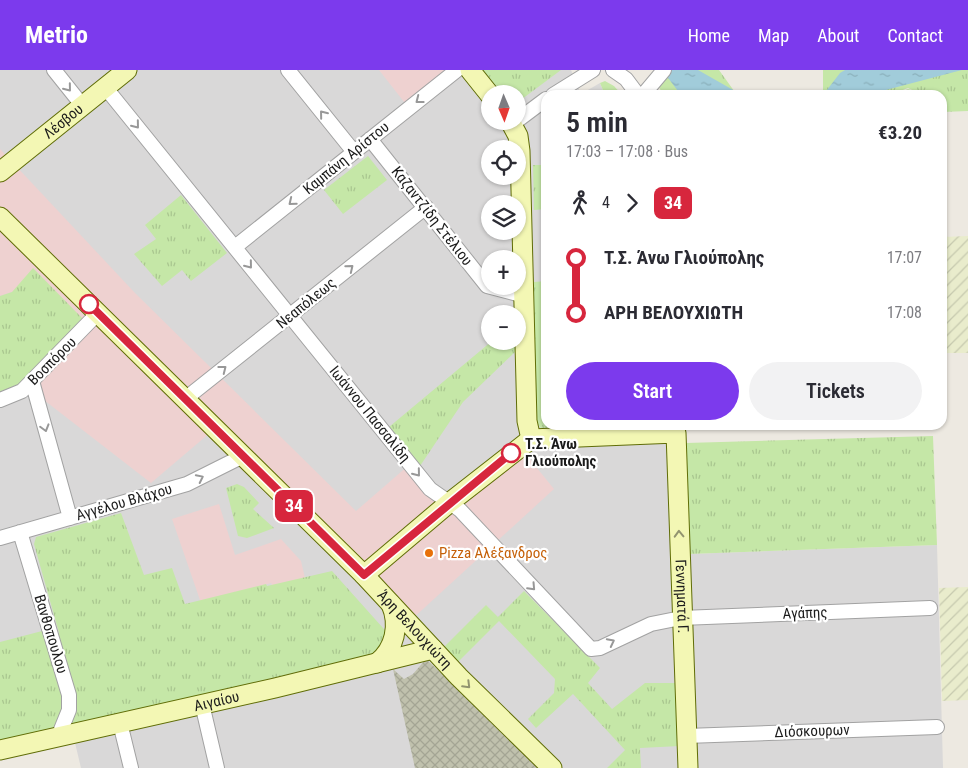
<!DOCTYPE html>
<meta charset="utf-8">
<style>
body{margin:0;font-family:"Roboto Condensed",sans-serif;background:#f2f2f3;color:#2b2b33;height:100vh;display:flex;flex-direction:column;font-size:19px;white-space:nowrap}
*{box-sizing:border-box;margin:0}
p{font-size:16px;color:#7c7c81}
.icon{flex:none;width:28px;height:28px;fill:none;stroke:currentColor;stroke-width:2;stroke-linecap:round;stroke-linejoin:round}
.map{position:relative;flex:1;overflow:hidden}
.sheet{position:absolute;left:541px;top:20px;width:406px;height:340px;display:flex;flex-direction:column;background:#fff;border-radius:15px;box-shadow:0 1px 4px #0004}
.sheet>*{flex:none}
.badge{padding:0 10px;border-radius:8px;font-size:18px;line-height:32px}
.needle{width:32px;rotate:178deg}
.buttons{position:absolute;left:481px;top:15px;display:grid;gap:10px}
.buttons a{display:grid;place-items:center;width:45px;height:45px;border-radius:50%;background:#fff;box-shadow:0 1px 4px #0004;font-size:25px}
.map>.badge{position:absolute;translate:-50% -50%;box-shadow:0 0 0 2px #fff}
.legs{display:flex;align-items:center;gap:8px;height:55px;padding:0 25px;font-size:16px}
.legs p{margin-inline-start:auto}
.headline{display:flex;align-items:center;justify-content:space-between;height:85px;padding:0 25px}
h1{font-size:28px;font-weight:600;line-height:38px}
.button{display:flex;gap:10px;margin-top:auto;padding:10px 25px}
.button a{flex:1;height:58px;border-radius:30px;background:#7c3aed;color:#fff;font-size:20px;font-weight:600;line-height:58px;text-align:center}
.button a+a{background:#f2f2f3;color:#2b2b33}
ul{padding:0 25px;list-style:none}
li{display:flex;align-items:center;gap:18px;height:55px;font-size:19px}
li i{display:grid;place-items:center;width:8px;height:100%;margin:0 6px;background:currentColor}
li i::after{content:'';width:12px;height:12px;margin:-6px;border:4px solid;border-radius:50%;background:#fff}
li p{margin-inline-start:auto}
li:first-child i{background:linear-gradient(#0000 50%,currentColor 0)}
li:last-child i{background:linear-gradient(currentColor 50%,#0000 0)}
header{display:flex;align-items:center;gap:30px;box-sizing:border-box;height:70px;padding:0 25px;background:#7c3aed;color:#fff}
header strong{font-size:24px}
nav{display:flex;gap:28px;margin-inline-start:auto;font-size:18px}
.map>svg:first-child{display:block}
.residential{fill:#d9d8d8;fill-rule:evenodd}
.commercial{fill:#eed1d0}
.construction{fill:url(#construction-cross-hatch)}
.farmland{fill:url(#farmland-furrows)}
.grass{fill:url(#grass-tufts)}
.water{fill:url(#water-ripples)}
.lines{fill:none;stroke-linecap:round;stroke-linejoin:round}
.street-casing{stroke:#a2a2a2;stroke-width:16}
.secondary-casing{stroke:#606d07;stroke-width:21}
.street{stroke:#fff;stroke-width:14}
.secondary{stroke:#f3f7b4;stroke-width:19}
.oneway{stroke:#989898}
.oneway2{stroke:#92946f}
.line-1-casing{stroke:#fff;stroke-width:11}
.line-1{stroke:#d7263d;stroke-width:8}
.stop-1-dot{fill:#fff;stroke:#d7263d;stroke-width:2.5}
.food-dot{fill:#e8710a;stroke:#fff;stroke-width:2}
.labels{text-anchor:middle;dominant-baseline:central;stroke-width:4.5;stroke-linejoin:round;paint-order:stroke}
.street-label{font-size:15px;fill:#1b1b1b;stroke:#fff}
.stop-label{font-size:15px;font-weight:bold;fill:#1b1b1b;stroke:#fff;text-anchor:start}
.food-label{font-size:15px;fill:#c56008;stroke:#fff;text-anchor:start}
</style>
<header>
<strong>Metrio</strong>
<nav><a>Home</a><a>Map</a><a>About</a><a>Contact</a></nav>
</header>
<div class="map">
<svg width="968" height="698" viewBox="0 0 968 698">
<defs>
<pattern id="construction-cross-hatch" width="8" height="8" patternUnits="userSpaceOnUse" patternTransform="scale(1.25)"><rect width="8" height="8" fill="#c0c1ad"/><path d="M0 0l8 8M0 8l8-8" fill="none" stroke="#a4a594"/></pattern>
<pattern id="farmland-furrows" width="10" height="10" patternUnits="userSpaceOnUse" patternTransform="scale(1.25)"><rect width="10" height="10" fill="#e9eccc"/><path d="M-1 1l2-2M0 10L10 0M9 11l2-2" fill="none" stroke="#c7caaf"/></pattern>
<pattern id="grass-tufts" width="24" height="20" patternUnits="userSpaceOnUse" patternTransform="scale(1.25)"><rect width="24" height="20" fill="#c5e7a7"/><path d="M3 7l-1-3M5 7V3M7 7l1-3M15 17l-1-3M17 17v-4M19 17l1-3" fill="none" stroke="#a9c68f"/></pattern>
<pattern id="water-ripples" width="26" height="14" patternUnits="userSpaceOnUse" patternTransform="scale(1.25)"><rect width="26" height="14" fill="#a1ccda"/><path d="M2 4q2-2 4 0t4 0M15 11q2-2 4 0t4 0" fill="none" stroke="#8aafba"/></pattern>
</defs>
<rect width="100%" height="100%" fill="#ede9e1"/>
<path class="residential" d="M0 0H571L581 24 600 13 605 25H546V355H668L681 698H81L71 656 0 673ZM490 24H518V51H490ZM490 79H518V106H490ZM490 134H518V161H490ZM490 189H518V216H490ZM490 244H518V271H490Z
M937 475 943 698H695L689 484Z"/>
<path class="commercial" d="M379 0H466L412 42Z
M0 79 135 223 356 441 409 395 455 443 524 382 554 419 410 551 218 356 151 413 22 313 12 222 0 226Z
M219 434 235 485 281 469 301 491 305 508 273 517 271 513 201 533 172 449Z"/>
<path class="construction" d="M426 589 540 698H415L393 599 404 609 413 604Z"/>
<path class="farmland" d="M968 166V283H943V167Z
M968 517V630L942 631 939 518Z"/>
<path class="grass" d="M483 0H561L518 32V24H503Z
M672 0H719L737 25H663L659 17Z
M823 0H968V41L943 42 942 25H894L908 19 914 21 908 18 890 25H813L823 20Z
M605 11 614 16 622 25H605L600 13Z
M368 86 387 110 343 144 324 120Z
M533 95H546V139L534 140Z
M181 125 227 183 191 211 182 200 162 216 134 184 156 169 145 155Z
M33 198 83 249 22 313 0 322V226L12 222Z
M546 211V355H649L541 358 535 351 534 212Z
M492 271H515V282L463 332 420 396 389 357Z
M933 366 937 475 689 484 686 373Z
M237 414 244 417 259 433 253 439 274 458 247 468 238 466 226 418Z
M121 443 144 505 172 498 185 534 266 514 267 516 332 501 400 577 0 674V572L42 561 44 567 59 563 34 474 36 467Z
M524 521 600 598 588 613 612 639 645 613H678L680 676 640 678 641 698H607L625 680 573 624 536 658 528 649 554 623 555 609 499 551 458 592 444 577 486 535 498 547Z"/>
<path class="water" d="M662 0H698L742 25H681Z
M845 0H962L882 21 877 25H823L840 3Z"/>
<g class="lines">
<g class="street-casing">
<path id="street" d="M54 0 82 35
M288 0 354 82
M613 0 626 9 638 25
M105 17 430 419 460 440 591 579 600 578 651 554 681 548 930 538
M553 25 593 0
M643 25 664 0
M518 50 546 29
M370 69 487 216 525 226
M235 177 457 0
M32 311 70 448
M185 329 426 137
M0 330 22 321 98 243
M20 462 69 625V640L58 667
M0 468 187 414 243 386
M202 634 217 698
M120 653 131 698
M686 666 937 657"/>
</g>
<g class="secondary-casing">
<g id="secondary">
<path d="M470 0 490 25"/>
<path d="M510 51 518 66 520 81 527 351 531 369"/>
<path id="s1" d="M0 102 127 0"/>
<path id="s2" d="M0 147 364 505 459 607 552 698"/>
<path id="s3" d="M364 505 449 433 531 369 676 363 688 698"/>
<path d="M377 593C395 579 400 555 391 534"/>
<path id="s4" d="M0 680 275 618 433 579"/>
</g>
</g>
<use href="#street" class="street"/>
<use href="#secondary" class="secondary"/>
</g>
<defs><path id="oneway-chevron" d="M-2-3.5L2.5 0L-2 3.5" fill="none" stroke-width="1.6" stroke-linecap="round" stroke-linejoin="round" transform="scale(1.25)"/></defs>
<g class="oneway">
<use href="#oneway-chevron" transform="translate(68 18) rotate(51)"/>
<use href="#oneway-chevron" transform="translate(419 30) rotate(142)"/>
<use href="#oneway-chevron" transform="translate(323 44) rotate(-129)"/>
<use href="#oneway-chevron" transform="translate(136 55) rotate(51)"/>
<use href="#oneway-chevron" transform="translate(292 132) rotate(141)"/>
<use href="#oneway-chevron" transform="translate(249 195) rotate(51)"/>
<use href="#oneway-chevron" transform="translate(350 198) rotate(-39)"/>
<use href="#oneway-chevron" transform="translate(223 299) rotate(-38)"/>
<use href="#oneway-chevron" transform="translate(45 358) rotate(74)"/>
<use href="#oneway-chevron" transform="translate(417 403) rotate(51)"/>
<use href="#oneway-chevron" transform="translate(200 408) rotate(-26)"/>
<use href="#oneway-chevron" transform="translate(532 517) rotate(47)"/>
<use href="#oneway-chevron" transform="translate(611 572) rotate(-27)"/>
</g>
<g class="oneway2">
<use href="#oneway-chevron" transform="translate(679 464) rotate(-92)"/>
<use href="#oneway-chevron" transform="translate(467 615) rotate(45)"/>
</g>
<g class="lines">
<g class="line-1-casing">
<path id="line-1" d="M89 234 364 505 511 383"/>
</g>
<use href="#line-1" class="line-1"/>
</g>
<g class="stop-1-dot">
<circle cx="89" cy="234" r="9"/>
<circle cx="511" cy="383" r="9"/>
</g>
<circle class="food-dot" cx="429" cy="483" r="5"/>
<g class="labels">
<g class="street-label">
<text stroke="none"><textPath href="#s1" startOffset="81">Λέσβου</textPath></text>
<text transform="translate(346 88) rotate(-39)">Καμπάνη Αρίστου</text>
<text transform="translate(432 146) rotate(52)">Καζαντζίδη Στέλιου</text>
<text transform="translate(306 233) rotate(-39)">Νεαπόλεως</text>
<text transform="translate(52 291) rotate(-45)">Βοσπόρου</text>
<text transform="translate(370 344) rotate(51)">Ιωάννου Πασσαλίδη</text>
<text transform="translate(124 432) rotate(-16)">Αγγέλου Βλάχου</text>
<text stroke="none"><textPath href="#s3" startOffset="524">Γεννηματά Γ.</textPath></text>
<text transform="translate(805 543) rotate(-2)">Αγάπης</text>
<text stroke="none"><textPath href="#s2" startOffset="585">Άρη Βελουχιώτη</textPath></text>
<text transform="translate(51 564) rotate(73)">Βανθοπουλου</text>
<text stroke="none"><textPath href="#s4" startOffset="222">Αιγαίου</textPath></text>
<text transform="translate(812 661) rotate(-2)">Διόσκουρων</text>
</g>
<g class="stop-label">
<text x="525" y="374">Τ.Σ. Άνω<tspan x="525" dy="17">Γλιούπολης</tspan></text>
</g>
<g class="food-label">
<text x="439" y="483">Pizza Αλέξανδρος</text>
</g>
</g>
</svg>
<div class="buttons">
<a><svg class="needle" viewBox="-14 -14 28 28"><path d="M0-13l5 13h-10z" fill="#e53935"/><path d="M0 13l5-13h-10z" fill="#7c7c81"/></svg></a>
<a><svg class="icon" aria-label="locate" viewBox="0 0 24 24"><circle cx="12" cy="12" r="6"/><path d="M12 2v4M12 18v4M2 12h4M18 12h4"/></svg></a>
<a><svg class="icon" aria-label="layers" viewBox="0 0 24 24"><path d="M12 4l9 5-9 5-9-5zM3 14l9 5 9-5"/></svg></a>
<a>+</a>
<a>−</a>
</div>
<b class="badge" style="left:294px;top:436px;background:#d7263d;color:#fff">34</b>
<section class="sheet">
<div class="headline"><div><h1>5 min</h1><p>17:03 – 17:08 · Bus</p></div><b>€3.20</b></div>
<div class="legs"><svg class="icon" aria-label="walk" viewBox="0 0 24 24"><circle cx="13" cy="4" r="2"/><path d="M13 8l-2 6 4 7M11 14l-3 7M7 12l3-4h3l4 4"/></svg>4<svg class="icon" aria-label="forward" viewBox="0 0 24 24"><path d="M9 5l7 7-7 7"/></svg><b class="badge" style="background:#d7263d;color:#fff">34</b></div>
<ul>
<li><i style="color:#d7263d"></i><b>Τ.Σ. Άνω Γλιούπολης</b><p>17:07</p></li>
<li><i style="color:#d7263d"></i><b>ΑΡΗ ΒΕΛΟΥΧΙΩΤΗ</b><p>17:08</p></li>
</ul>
<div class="button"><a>Start</a><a>Tickets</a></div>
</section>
</div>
